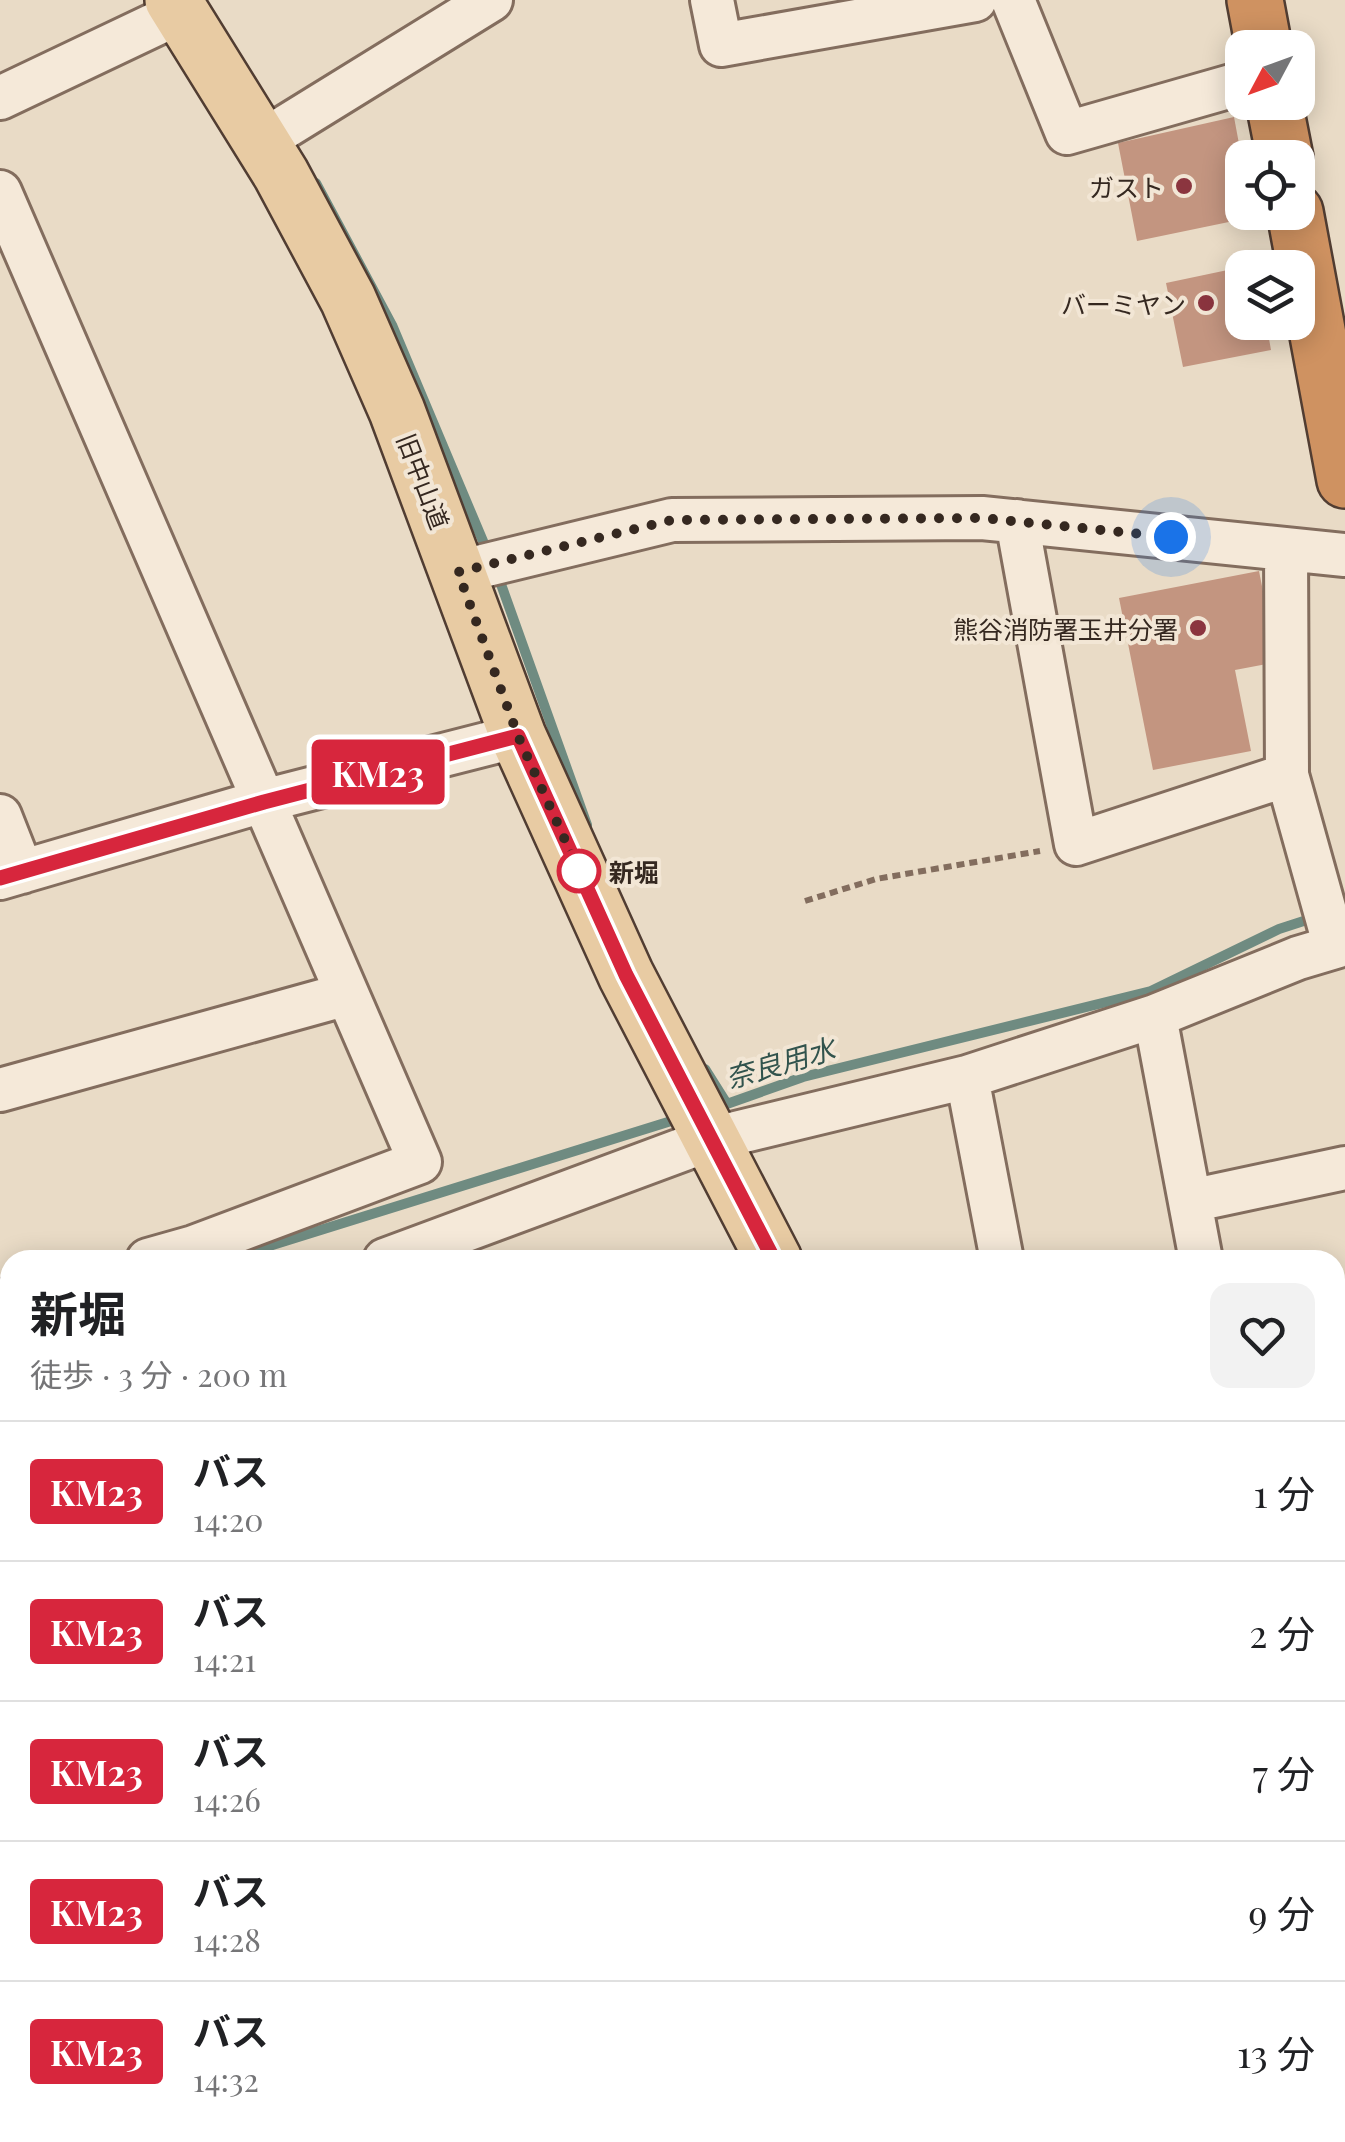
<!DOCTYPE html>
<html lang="ja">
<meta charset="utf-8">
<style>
body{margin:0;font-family:"Playfair Display","Noto Sans JP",serif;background:#f2f2f2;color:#202124;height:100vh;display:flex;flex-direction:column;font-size:38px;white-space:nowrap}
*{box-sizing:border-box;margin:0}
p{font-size:32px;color:#757577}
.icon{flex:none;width:55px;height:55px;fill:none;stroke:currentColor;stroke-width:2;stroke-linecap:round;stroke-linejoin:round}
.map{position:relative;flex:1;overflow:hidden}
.drawer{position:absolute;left:0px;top:1250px;width:1345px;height:892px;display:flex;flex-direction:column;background:#fff;border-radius:30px 30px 0 0;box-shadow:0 5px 25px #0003}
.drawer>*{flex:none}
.badge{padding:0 20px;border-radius:8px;font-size:35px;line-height:65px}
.needle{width:65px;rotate:229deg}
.fabs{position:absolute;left:1225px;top:30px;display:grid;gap:20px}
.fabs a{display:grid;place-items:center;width:90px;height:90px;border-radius:20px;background:#fff;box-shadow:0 5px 25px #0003;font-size:50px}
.you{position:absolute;width:50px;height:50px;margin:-25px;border:8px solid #fff;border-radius:50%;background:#1a73e8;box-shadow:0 0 0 15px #1a73e833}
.map>.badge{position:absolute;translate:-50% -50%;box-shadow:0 0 0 5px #fff}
.round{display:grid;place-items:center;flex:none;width:105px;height:105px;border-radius:20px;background:#f2f2f2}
.head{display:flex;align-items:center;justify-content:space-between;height:170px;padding:0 30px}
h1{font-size:48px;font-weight:700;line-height:75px}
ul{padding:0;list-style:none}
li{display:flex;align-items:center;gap:30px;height:140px;padding:0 30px;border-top:2px solid #e0e0e0}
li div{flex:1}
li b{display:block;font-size:38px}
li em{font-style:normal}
li .badge{min-width:110px;font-weight:700;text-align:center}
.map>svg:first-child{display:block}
.green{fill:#c6c69c}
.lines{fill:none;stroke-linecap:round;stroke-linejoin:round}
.stream{stroke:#6f8b81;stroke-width:10}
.building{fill:#c39580}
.minor-casing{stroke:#836d5e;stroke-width:48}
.major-casing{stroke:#513d32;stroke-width:60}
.highway-casing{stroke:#513d32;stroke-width:60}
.path{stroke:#836d5e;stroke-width:6;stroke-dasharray:8 5;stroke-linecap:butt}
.minor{stroke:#f5e9d9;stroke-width:42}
.major{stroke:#e8cba3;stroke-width:55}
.highway{stroke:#cf9261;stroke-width:55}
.line-casing{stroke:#fff;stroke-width:22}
.line{stroke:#d7263d;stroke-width:15}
.walk{stroke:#352820;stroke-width:10;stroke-dasharray:0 18}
.poi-dot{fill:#8b353f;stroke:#f2e6d5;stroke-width:4}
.stop-dot{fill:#fff;stroke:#d7263d;stroke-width:5}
.labels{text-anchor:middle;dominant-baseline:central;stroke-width:8;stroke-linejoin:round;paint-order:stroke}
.poi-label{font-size:25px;fill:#352820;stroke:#f2e6d5;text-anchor:end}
.street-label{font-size:25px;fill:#352820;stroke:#f2e6d5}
.stop-label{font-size:25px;font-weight:bold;fill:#352820;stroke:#f2e6d5;text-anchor:start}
.water-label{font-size:28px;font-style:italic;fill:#31534d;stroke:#f2e6d5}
</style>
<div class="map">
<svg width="1345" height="2142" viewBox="0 0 1345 2142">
<rect width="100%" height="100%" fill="#e9dbc6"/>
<path class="green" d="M959 2133H1143L1145 2142H961Z"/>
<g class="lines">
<path class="stream" d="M316 183 392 325 488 553
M497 573 587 825
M705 1069 727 1104
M724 1105 803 1077 1151 991 1279 929 1316 917
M224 1260 684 1117
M0 1330 10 1327"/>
</g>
<path class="building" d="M1234 117 1242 160V212H1252L1253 217 1137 241 1118 143Z
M1242 267V322H1266L1271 350 1183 367 1166 283Z
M1259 571 1277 662 1235 670 1251 751 1153 770 1119 598Z
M10 1428V1450L2 1429Z
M1345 1865V1898H1343L1337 1868Z
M203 2132H510L513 2142H206Z"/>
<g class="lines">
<g class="minor-casing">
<path id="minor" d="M712 0 721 45 975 0
M1013 0 1067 133 1242 83
M0 98 181 12
M261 142 491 0
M0 192 420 1162 194 1247 148 1260
M1017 521 1076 844 1287 775
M1286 549 1287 775 1335 947
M458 572 672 520 982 518 1345 555
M0 816 22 872
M0 878 263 801 518 736
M1155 1016 1201 1260
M967 1077 1002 1260
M0 1090 347 994
M1190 1201 1345 1168
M385 1260 711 1139 967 1077 1155 1016 1298 958 1345 944
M0 1302 10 1299
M0 1384 10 1382
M0 1575 10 1608
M1335 1701 1345 1699
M1335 1975 1345 2030
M0 2043 10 2040
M167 2132 169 2142
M950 2132 952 2142
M1166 2132 1168 2142"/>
</g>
<g class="major-casing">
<path id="major" d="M173 0 281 174 348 299 397 411 518 736 626 975 774 1260
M724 2142 727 2132"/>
</g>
<g class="highway-casing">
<path id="highway" d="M1255 0 1264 48
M1274 102 1285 158
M1295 212 1345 480"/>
</g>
<path class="path" d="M805 901 876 879 1040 851"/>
<use href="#minor" class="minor"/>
<use href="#major" class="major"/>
<use href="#highway" class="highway"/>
</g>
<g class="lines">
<g class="line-casing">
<path id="line" d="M0 878 264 802 518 736 626 975 774 1260"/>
</g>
<use href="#line" class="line"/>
<path class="walk" d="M579 871 518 736 458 572 672 520 982 518 1171 537"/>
</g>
<g class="poi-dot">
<circle cx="1184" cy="186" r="10"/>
<circle cx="1206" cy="303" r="10"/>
<circle cx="1198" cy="628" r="10"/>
</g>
<circle class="stop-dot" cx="579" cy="871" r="20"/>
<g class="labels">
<g class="poi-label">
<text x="1164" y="186">ガスト</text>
<text x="1186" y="303">バーミヤン</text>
<text x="1178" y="628">熊谷消防署玉井分署</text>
</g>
<g class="street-label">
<text transform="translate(424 481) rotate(69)">旧中山道</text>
</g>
<g class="stop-label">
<text x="609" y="871">新堀</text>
</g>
<g class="water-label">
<text transform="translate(780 1062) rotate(-16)">奈良用水</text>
</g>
</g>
</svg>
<div class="fabs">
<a><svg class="needle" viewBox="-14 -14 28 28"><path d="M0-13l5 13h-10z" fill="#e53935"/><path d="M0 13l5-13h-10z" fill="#757577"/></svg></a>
<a><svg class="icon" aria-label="locate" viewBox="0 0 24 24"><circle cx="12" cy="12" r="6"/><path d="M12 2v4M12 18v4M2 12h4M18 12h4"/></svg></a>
<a><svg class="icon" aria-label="layers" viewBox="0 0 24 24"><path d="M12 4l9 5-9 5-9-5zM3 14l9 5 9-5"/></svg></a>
</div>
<div class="you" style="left:1171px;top:537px"></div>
<b class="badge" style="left:378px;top:772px;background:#d7263d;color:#fff">KM23</b>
<section class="drawer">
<div class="head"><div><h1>新堀</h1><p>徒歩 · 3 分 · 200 m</p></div><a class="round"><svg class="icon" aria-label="heart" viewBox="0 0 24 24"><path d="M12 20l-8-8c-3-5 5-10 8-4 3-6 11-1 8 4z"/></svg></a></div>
<ul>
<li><span class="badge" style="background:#d7263d;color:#fff">KM23</span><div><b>バス</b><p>14:20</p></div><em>1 分</em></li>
<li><span class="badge" style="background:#d7263d;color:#fff">KM23</span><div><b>バス</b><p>14:21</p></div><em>2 分</em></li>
<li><span class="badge" style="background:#d7263d;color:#fff">KM23</span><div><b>バス</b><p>14:26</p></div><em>7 分</em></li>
<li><span class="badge" style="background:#d7263d;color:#fff">KM23</span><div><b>バス</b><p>14:28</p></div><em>9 分</em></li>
<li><span class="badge" style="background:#d7263d;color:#fff">KM23</span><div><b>バス</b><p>14:32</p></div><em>13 分</em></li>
</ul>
</section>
</div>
